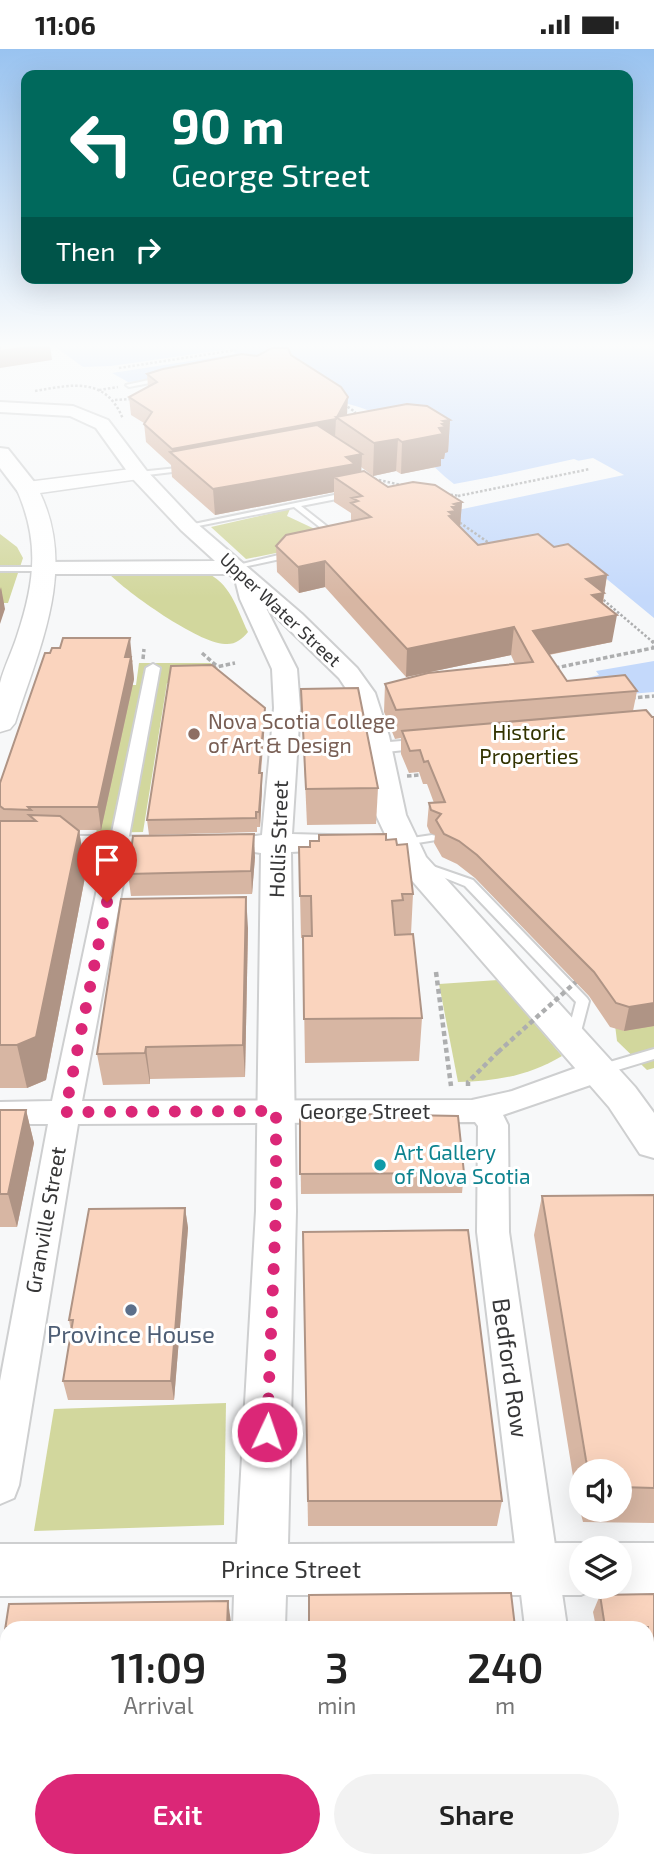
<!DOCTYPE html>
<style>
:root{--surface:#fff;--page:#f2f2f2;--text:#222;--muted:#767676;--accent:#db2777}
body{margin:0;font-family:"Exo 2",sans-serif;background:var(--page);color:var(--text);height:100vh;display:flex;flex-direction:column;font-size:26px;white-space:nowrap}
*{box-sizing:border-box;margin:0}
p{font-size:23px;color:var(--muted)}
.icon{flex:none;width:38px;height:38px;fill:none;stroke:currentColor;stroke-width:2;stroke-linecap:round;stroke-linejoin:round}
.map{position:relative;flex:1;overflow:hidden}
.drawer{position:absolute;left:0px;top:1572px;width:654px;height:247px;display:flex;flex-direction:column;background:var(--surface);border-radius:21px 21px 0 0;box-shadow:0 7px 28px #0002}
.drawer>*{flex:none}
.hud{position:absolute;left:21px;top:21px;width:612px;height:214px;border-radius:14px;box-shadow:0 7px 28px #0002;background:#00695c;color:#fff;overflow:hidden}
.controls{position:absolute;left:569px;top:1410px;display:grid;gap:14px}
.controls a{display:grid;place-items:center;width:63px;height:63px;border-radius:50%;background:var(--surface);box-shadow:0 7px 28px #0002;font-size:35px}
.pin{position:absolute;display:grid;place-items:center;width:60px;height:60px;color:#fff;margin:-72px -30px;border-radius:50% 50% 50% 0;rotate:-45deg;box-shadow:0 0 7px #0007}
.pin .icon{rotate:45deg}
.me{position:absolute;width:77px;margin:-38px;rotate:3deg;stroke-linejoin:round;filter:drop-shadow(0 0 5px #0008)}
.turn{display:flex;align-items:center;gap:24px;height:147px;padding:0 35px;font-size:32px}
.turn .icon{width:91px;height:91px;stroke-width:2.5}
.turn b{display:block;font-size:49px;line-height:60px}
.then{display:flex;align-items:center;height:66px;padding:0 35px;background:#0003;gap:14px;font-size:26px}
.eta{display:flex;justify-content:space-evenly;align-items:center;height:119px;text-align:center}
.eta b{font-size:42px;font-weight:600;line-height:49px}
.primary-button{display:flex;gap:14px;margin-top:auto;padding:14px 35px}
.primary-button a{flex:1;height:80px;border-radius:42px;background:var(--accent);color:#fff;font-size:28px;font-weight:600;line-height:80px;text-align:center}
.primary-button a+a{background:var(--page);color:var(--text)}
.status{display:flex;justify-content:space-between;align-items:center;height:49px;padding:0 35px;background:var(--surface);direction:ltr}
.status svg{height:19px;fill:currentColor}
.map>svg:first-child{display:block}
.green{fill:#d2d79d}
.water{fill:#c4d9fb}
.pier{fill:#f7f8f9}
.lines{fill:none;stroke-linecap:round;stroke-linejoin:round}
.service-casing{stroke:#cecfd0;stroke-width:4}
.pedestrian-casing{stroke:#cecfd0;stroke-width:4}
.minor-casing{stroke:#cecfd0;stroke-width:4}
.tertiary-casing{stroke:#cecfd0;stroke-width:4}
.secondary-casing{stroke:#cecfd0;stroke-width:3}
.primary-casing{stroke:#cecfd0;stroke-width:4}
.path-far2{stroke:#adaeaf;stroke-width:2.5;stroke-dasharray:2.5 2;stroke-linecap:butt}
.path-far1{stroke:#adaeaf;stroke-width:3.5;stroke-dasharray:4.5 2.5;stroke-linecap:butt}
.path{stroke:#adaeaf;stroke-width:4.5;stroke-dasharray:5 3.5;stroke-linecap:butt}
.service{fill:#fff;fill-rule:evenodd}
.pedestrian{fill:#fff;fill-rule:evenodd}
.minor{fill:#fff;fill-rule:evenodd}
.tertiary{fill:#fff;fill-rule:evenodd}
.secondary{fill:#fff;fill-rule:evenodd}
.primary{fill:#fff;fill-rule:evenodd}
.path-bridge{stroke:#adaeaf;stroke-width:4.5;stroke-dasharray:5 3.5;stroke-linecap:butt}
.wall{fill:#d7b6a3;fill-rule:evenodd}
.shaded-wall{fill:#af9485}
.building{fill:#fad4be;stroke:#af9485;stroke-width:2}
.route{stroke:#db2777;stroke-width:12;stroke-dasharray:0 21.6}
.education-dot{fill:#8d6e63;stroke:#fff;stroke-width:2.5}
.culture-dot{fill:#0f9aa8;stroke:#fff;stroke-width:2.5}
.service-dot{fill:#5c6f8a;stroke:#fff;stroke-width:2.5}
.labels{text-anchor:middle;stroke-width:6;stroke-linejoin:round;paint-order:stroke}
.far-street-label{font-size:18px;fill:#373738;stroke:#fff}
.education-label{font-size:21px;fill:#785e54;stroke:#fff;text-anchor:start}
.park-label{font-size:21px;fill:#323300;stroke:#fff}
.street-label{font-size:21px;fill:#373738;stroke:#fff}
.culture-label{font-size:21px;fill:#0d838f;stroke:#fff;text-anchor:start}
.near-service-label{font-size:24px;fill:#4e5e75;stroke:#fff}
.near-street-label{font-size:24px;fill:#373738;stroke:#fff}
</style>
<div class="status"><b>11:06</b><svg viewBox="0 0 49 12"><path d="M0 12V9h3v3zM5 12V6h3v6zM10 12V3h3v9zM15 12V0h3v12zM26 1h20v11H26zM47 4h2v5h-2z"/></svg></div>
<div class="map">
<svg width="654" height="1817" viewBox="0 0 654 1817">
<rect width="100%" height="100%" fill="#f7f8f9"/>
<g class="green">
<polygon points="290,460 287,467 319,482 310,497 246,510 211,478"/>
<polygon points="0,485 17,498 23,509 8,554 0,554"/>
<path d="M204 523C230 532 237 560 248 583 242 590 235 596 225 595 198 594 128 544 108 524Z"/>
<polygon points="139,614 211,614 207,633 167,634 143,783 96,784 127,636 136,636"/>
<path d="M498 931 562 1007C529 1027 496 1032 458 1033L439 935Z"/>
<polygon points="654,973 654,1019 647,1021 617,992 615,976"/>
<polygon points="226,1354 224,1476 34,1482 54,1360"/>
</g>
<g class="water">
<path d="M50 294H654V569L568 498 459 518 434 466 624 426 593 409 454 435C429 417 413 390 388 372 350 342 209 337 155 331L128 333 112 324 236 305 230 300 111 317 83 318Z"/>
<polygon points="654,612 654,643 592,648 572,633 599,626 596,622"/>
</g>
<polygon class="pier" points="574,410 584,414 451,437"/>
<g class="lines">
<g class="service-casing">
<g id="service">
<polygon points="163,328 165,331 129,338 126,336"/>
<polygon points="187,418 189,419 189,421 139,427 136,425 139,423"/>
<polygon points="349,443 353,445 352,447 301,457 338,486 339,488 335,490 294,458 188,479 184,477"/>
<polygon points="291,503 295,505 294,507 234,520 230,518"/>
<polygon points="0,518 44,518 48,520 44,522 0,522"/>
<polygon points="432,786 436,787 437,789 436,791 405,796 400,793 405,790"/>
<polygon points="424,814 473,831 587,949 589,952 578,994 568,994 566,991 576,953 465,837 420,819 418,817"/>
<polygon points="654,1000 654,1010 601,1026 596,1025 594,1021 596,1017"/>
</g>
</g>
<g class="pedestrian-casing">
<g id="pedestrian">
<polygon points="153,615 160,619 127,798 118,803 109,798 146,619"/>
<polygon points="426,690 432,692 432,698 377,704 369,699 377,694"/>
</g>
</g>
<g class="minor-casing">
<g id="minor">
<polygon points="118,791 126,793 130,798 82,1052 472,1051 512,1042 598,1011 608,1014 612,1022 608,1030 503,1066 508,1076 509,1183 567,1578 525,1578 477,1183 478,1077 475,1073 78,1075 19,1436 14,1449 0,1455 0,1332 48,1075 0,1075 0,1053 52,1052 106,798 110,793"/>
<polygon points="547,1811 595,1811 596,1817 548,1817"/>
</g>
</g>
<g class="tertiary-casing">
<g id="tertiary">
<polygon points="0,353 73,357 108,371 146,421 195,473 302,565 357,619 375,644 389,687 406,766 426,808 635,1038 654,1064 654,1109 640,1105 609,1058 401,819 376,766 363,687 349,644 339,629 265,557 297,620 300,659 292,785 364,787 368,793 364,799 291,803 296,1162 288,1495 581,1494 594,1500 581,1500 581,1538 599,1538 581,1546 286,1546 285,1578 233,1578 234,1546 0,1547 0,1495 237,1495 256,1162 261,804 242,801 238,795 242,789 262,786 274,659 272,620 240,550 235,530 229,525 36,525 33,520 44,513 215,512 181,481 132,429 96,379 70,367 0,363"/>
<polygon points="0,786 175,788 186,791 190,797 186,803 175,806 0,804"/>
<polygon points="620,1494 654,1494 654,1546 620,1546 602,1538 620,1538 620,1500 607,1500"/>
<rect x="222" y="1811" width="60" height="6"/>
</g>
</g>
<g class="secondary-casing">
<path id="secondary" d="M139 419 149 425 146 429 40 444C77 521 39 599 15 674L10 680 0 683C0 667 0 648 0 634 4 618 12 603 17 587 35 533 40 492 16 439L27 433Z"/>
</g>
<g class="primary-casing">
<polygon id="primary" points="0,399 8,400 35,434 38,439 35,444 19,444 0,419"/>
</g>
<g class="path-far2">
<polyline points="119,319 236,301"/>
<polyline points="99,341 118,338"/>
<path d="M35 342C74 335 106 328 123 370"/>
<polyline points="115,351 131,350"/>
<polyline points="344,355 355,363 354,368"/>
<polyline points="370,429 406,437"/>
<polyline points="446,445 460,447"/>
<polyline points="458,447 590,420"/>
<polyline points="456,471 492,496"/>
<polyline points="600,548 654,594"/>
</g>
<g class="path-far1">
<polyline points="652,592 654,594"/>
<polyline points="202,604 218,618"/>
<polyline points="143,610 144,600"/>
<polyline points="212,619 235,614"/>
<polyline points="555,619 653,599 654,595"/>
<polyline points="631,649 654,647"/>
<polyline points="407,727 420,726"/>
</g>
<g class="path">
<polyline points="436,923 451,1037"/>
<polyline points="468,1037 468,1033 498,1003"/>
</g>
<use href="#service" class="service"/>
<use href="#pedestrian" class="pedestrian"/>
<use href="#minor" class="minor"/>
<use href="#tertiary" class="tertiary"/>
<use href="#secondary" class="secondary"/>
<use href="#primary" class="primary"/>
<polyline class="path-bridge" points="498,1003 578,931"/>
</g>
<g class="wall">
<polygon points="291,306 347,366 450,371 448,403 445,404 444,410 441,410 441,417 401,425 396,422 373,427 361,418 361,423 388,438 462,453 460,478 478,496 554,498 607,526 603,555 612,593 549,606 567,632 637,642 633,662 652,668 654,668 654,977 624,982 610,978 589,947 475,829 457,815 442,808 434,794 435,786 430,784 427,777 429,754 434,754 427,735 423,735 419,723 409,724 401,705 401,689 395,690 384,663 385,635 515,615 511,606 406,628 325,538 299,544 277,523 276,497 351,473 351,464 334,453 334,443 215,466 172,428 171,416 146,393 144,374 131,366 129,348 148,338 147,325 257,307"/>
<polygon points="133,611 132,614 134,630 101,781 79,781 86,823 46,1031 27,1039 0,1039 0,734"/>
<polygon points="301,640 378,739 376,775 307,776"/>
<polygon points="265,673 261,724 262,738 260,778 257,778 257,783 149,786 147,771"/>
<polygon points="386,791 397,796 413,845 411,885 422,969 419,1012 305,1014 303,889 301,889 299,798"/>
<polygon points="255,808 252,845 131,847 128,825"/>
<polygon points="248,879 245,1028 150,1030 150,1035 103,1036 97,1005"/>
<polygon points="0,1061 26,1061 34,1094 17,1178 0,1178"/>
<polygon points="300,1068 464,1124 462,1144 301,1145"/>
<path d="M654 1146V1474L583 1473 576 1446 534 1186 542 1147ZM581 1423H620V1461H581Z"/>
<polygon points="185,1159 188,1179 174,1351 68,1351 63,1332 71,1282 69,1271"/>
<polygon points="303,1183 502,1452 497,1477 308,1477"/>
<polygon points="654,1545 654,1817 635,1817 634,1811 648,1811 648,1578 596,1578 593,1563 600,1546"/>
</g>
<g class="shaded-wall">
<polygon points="50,295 52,311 0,319 0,302"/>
<polygon points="348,348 347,366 336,369"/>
<polygon points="336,370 335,388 173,406 172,400"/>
<polygon points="450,371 448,403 445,404 444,410 441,410 441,417 401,425 402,393 439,379 443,372"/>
<polygon points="398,390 396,422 373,427 374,394"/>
<polygon points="362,405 361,430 334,428 334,443 215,466 213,440"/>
<polygon points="462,453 460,478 451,488 449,463 454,455"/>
<polygon points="325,512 325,538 299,544 298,518"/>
<polygon points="607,526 600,569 617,566 612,593 531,609 533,582 586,530"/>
<polygon points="1,538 5,560 0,575 0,541"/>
<polygon points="514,578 511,606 406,628 407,600"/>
<polygon points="130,589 134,630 101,781 98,758 125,608"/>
<polygon points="265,659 265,673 259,738 259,724"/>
<polygon points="262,724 262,738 260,778 259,763"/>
<polygon points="79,782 86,823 46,1031 27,1039 17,996"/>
<polygon points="254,785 255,808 252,845 251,822"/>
<polygon points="246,848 248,879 245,1028 243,996"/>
<polygon points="654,954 654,977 624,982 629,958"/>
<polygon points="146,998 150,1030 150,1035 145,1004"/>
<polygon points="26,1061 34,1094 17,1178 8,1145"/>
<polygon points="185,1159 188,1179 174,1351 171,1332"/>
<polygon points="228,1552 231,1573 230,1578 227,1578"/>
</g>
<g class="building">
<polygon points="0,294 50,294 50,295 0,302"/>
<polygon points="272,299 288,299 291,306 341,338 348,348 336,370 172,400 144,375 152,363 129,348 157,333 147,325 163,320 242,305 257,307"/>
<polygon points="407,355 427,357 450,371 443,372 447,374 442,375 446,378 439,379 443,385 402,393 398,390 374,394 336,368"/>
<polygon points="317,376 362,405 346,408 355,415 213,440 170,403"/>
<polygon points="364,422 388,438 413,433 435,436 462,453 454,455 458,457 452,458 456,462 449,463 453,466 449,467 478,496 538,485 554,498 568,495 607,526 586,530 604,544 592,546 617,566 533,582 567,632 625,626 637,642 396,661 385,635 428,624 533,613 514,578 407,600 325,512 298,518 276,497 286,486 371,468 351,454 358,452 352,449 362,447 334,428"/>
<polygon points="63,589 130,589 125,608 131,608 98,758 28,758 31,761 4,760 0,757 0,734 45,604 50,604 52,599 60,599"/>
<polygon points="212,616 265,659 259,724 262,724 259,763 256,763 256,769 147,771 171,617"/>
<polygon points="358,639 378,739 306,740 301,640"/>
<polygon points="646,661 652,668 654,668 654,954 629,958 616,954 594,923 477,806 459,792 444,785 436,771 441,765 431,761 429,754 445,753 428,712 424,713 420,701 410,702 402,682"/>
<polygon points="29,766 60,767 79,782 36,988 17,996 0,996 0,772 36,772"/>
<polygon points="254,785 251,822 128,825 133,787"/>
<polygon points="386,785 386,791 396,790 397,796 407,795 413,845 402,845 403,851 392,852 395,886 413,885 422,969 304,970 303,887 312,887 311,847 300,847 299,798 310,798 310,792 319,792 319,786"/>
<polygon points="246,848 243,996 146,998 145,1004 97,1005 121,850"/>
<polygon points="0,1061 26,1061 8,1145 0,1145"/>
<polygon points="356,1065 458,1067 464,1124 300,1125 300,1068 356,1068"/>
<polygon points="654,1146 654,1439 620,1438 620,1423 589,1423 586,1411 542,1147"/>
<polygon points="185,1159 171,1332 63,1332 73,1271 69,1271 89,1160"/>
<polygon points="468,1181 502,1452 308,1452 303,1183"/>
<polygon points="511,1544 515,1578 309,1578 309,1546"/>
<polygon points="654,1545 654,1817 645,1817 644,1811 648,1811 648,1578 605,1578 600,1546"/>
<polygon points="228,1552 227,1578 7,1578 7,1811 218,1811 218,1817 0,1817 0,1613 9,1555"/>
<polygon points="313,1811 545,1811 546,1817 313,1817"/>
</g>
<linearGradient id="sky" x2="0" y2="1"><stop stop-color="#99c3f0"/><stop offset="0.54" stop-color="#fbfcfc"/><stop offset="1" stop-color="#fbfcfc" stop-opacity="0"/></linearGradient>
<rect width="654" height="549" fill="url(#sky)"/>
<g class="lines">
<polyline class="route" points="107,853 65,1063 276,1062 276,1162 267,1383"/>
</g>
<circle class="education-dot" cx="194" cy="685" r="7"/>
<circle class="culture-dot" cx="380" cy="1116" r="7"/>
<circle class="service-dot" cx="131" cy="1261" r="7"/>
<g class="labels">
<g class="far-street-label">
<text transform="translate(280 561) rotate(43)" y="6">Upper Water Street</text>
</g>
<g class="education-label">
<text x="208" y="680">Nova Scotia College<tspan x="208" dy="24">of Art &amp; Design</tspan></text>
</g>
<g class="park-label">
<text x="529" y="691">Historic<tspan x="529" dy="24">Properties</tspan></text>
</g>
<g class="street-label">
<text transform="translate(279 790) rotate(-88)" y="7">Hollis Street</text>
<text x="365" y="1070">George Street</text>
<text transform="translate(46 1171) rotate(-80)" y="7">Granville Street</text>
</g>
<g class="culture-label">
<text x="394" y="1111">Art Gallery<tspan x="394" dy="24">of Nova Scotia</tspan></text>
</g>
<g class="near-service-label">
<text x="131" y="1294">Province House</text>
</g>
<g class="near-street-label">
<text transform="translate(510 1319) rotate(82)" y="8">Bedford Row</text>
<text x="291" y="1529">Prince Street</text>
</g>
</g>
</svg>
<div class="controls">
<a><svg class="icon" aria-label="sound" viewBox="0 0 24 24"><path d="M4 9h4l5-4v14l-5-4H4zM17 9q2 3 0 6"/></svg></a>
<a><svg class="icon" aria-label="layers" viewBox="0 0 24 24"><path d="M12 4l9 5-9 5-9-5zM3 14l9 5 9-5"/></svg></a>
</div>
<div class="pin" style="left:107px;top:853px;background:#d93025"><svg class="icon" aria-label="arrive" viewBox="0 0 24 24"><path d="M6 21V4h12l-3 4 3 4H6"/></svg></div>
<svg class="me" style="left:267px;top:1383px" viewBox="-20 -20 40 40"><circle r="17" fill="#db2777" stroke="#fff" stroke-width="3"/><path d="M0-11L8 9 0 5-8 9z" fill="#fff"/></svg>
<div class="hud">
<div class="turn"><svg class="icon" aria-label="left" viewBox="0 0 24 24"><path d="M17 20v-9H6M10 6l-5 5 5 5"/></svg><div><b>90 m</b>George Street</div></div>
<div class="then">Then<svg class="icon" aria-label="right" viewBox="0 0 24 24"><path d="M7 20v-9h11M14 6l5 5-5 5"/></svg></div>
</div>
<section class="drawer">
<div class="eta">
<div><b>11:09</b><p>Arrival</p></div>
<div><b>3</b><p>min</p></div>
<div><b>240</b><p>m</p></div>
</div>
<div class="primary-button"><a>Exit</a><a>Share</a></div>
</section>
</div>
